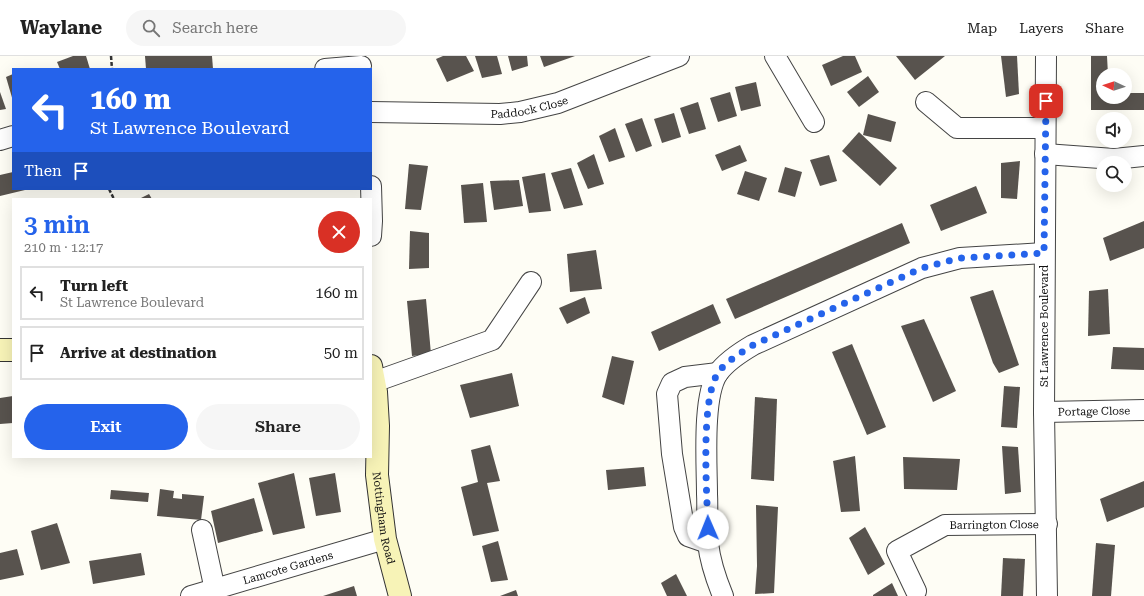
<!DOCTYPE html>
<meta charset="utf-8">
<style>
:root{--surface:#fff;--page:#f6f6f6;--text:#222;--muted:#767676;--line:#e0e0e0;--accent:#2563eb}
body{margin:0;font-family:"Roboto Serif",serif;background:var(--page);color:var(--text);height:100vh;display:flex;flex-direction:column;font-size:15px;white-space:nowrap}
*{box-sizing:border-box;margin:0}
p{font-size:13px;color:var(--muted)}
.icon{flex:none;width:22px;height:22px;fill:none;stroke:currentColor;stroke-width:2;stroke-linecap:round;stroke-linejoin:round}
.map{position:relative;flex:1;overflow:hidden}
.details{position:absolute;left:12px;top:142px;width:360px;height:260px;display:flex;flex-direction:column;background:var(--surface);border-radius:0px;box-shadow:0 4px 16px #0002}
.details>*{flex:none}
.hud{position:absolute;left:12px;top:12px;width:360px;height:122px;border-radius:0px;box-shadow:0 4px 16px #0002;background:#2563eb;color:#fff;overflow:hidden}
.needle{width:26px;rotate:274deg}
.controls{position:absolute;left:1096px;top:12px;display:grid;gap:8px}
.controls a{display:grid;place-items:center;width:36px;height:36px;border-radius:50%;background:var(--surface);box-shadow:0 4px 16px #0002;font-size:20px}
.pin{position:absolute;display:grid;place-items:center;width:34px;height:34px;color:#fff;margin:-17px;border-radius:8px;box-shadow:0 2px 6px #0006}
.me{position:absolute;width:44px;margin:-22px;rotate:359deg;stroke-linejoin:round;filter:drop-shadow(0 0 3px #0008)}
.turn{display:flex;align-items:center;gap:14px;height:84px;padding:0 12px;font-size:18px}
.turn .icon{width:52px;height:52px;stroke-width:2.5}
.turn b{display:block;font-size:28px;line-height:34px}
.then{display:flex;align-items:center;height:38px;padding:0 12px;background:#0003;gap:8px;font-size:15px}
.round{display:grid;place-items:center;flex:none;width:42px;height:42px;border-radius:21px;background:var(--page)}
.overview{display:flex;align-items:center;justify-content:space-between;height:68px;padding:0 12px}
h1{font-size:24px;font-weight:600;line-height:30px;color:var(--accent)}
.action{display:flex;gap:8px;margin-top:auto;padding:8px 12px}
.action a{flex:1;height:46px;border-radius:24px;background:var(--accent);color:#fff;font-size:16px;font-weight:600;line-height:46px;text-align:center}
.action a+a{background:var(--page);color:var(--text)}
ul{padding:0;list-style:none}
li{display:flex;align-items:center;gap:12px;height:54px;margin:0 8px 6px;padding:0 4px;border:2px solid var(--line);border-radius:0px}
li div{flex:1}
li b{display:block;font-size:15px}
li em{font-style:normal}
header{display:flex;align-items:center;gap:24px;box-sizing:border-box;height:56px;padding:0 20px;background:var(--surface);border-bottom:1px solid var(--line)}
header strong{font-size:19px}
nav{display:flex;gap:22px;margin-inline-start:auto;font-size:14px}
.search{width:280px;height:36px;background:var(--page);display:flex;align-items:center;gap:10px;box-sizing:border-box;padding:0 14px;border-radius:22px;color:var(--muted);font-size:15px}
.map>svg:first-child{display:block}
.building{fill:#58534e}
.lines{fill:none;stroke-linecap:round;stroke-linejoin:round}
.street-casing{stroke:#444;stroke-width:22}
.secondary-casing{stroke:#333;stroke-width:24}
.path{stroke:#333;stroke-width:2.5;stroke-dasharray:4 2;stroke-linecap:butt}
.street{stroke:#fff;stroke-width:20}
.secondary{stroke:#f7f3b7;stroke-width:22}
.route{stroke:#2563eb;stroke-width:7;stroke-dasharray:0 12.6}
.labels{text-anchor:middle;stroke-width:4;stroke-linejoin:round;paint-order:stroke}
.street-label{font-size:11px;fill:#111;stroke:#fff}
</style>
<header>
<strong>Waylane</strong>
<div class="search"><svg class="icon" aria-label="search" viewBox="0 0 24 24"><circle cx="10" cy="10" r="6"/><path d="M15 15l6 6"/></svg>Search here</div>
<nav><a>Map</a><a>Layers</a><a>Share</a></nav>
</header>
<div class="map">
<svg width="1144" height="540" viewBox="0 0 1144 540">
<rect width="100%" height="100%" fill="#fefdf5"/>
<g class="building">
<polygon points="73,0 86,0 90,13 60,13 57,6"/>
<polygon points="145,0 212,0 213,13 146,13"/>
<polygon points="443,0 466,0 474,15 447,26 436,3"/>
<polygon points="475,0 497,0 502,18 482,22"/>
<polygon points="508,0 527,0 528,10 512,15"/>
<polygon points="540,0 575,0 544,11"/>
<polygon points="843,0 855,0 862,16 831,30 822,9"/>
<polygon points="896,0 945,0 915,24"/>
<polygon points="1001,0 1017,0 1019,38 1006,41"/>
<polygon points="1091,0 1107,0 1108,19 1103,19 1103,41 1125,41 1125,37 1144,37 1144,54 1091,54"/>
<polygon points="13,18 13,45 6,21"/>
<polygon points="868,20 879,36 859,51 847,36"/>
<polygon points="756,26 761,50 741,55 735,31"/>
<polygon points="0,36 6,53 0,54"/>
<polygon points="730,36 737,60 718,66 710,42"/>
<polygon points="698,46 706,73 689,78 680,52"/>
<polygon points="674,57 681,81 662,87 654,63"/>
<polygon points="868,58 896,66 891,86 863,79"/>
<polygon points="642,62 652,90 636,96 625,68"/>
<polygon points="615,72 625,101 609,106 599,80"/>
<polygon points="859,76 897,112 880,130 842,95"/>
<polygon points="740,89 747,105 722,115 715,99"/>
<polygon points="594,98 604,128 588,133 577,107"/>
<polygon points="829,99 837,125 820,130 810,104"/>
<polygon points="1020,105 1017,143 1001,142 1001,107"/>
<polygon points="409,108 428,110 421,154 405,153"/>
<polygon points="785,111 802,116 795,141 778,136"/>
<polygon points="571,112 583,149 564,153 551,117"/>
<polygon points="745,115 767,122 759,145 737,138"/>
<polygon points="13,116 13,133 25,134 0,140 0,119"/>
<polygon points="545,117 551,155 529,157 522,121"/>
<polygon points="519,124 523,150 494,154 490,125"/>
<polygon points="483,127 487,166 464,167 461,129"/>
<polygon points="976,130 987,157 941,175 930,149"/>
<polygon points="149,138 152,143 139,143"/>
<polygon points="1144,165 1144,192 1110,205 1103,182"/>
<polygon points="902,167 910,187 735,263 726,243"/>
<polygon points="410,175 429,177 429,212 409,213"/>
<polygon points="596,194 602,233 570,236 567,198"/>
<polygon points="1108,233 1110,278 1088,280 1089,235"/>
<polygon points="993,234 1019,309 999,317 993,307 970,241"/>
<polygon points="585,241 590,257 567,268 559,252"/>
<polygon points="426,243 431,298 412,300 407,245"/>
<polygon points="713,248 721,267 659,295 651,276"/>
<polygon points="924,263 956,335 933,346 901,270"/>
<polygon points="852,288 886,371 867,379 832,296"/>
<polygon points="1113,291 1144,292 1144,314 1111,313"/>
<polygon points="612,300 634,305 624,349 602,341"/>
<polygon points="512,317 519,350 470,362 460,329"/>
<polygon points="1004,330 1020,331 1017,372 1001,371"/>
<polygon points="13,340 13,367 0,368 0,342"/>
<polygon points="755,341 777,343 774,425 751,423"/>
<polygon points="490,389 500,425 487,427 499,475 473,480 461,431 478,426 471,394"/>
<polygon points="1002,390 1018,391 1021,436 1005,438"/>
<polygon points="855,400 860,455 841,456 833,405"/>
<polygon points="903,401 960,403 957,434 904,433"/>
<polygon points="644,411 646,430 608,434 606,414"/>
<polygon points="294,417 305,472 273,479 258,427"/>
<polygon points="335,417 341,456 316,460 309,422"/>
<polygon points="1144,425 1144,451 1107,466 1100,443"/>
<polygon points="160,433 174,435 173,442 182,443 182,438 204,440 201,464 157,460"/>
<polygon points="111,434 149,437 148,446 110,443"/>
<polygon points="254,442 263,475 218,487 211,455"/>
<polygon points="756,449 778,451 774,537 755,538 757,510"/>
<polygon points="57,467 70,507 41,514 31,475"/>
<polygon points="865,471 885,508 868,519 849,482"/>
<polygon points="498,485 508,524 491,526 482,490"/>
<polygon points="1096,487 1115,489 1111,540 1092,540"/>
<polygon points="17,493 24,519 0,524 0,497"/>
<polygon points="141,497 145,519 93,528 89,505"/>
<polygon points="1003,502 1025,503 1023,540 1001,540"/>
<polygon points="676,518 687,540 667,540 661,527"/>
<polygon points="892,527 898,540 873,540 873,539"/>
<polygon points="354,530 357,540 323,540"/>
<polygon points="516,534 518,540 500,540"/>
</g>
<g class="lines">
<g class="street-casing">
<g id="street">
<polyline points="775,0 814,66"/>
<polyline points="1046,0 1044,356 1047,540"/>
<polyline points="325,13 361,10"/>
<polyline points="926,46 957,72 1045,72"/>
<path id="s1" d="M371 56 500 58 520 56 558 47 679 0"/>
<polyline points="0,84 13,80"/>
<polyline points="1045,98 1114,103 1144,100"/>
<polyline points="371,130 372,165 371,180"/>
<polyline points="374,326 492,284 531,226"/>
<path id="s2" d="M1044 356 1144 354"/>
<polyline points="202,474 215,534"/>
<polyline points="708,487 688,480 684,471 672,398 667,338 672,327 685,321 718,317"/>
<path id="s3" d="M916 535 897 495 945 469 1047 468"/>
<path id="s4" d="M191 540 385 483"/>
<path d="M723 540C716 523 710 505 708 487 706 471 708 454 707 438 707 410 702 340 718 317 726 306 741 296 753 289L922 212 960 202 1044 197"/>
</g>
</g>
<g class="secondary-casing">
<g id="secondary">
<polyline points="0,294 13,294"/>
<path id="s5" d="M371 310 376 336 378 370 377 419 385 483 400 540"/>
</g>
</g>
<g class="path">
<polyline points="111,0 112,13"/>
<polyline points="109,133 114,143"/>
</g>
<use href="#street" class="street"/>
<use href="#secondary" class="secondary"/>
</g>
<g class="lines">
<path class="route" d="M708 472C707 439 700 343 718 317 725 306 742 296 753 289L922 212 960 202 1044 197 1046 45"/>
</g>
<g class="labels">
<g class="street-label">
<text dy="4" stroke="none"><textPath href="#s1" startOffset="159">Paddock Close</textPath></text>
<text transform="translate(1044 270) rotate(-90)" y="4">St Lawrence Boulevard</text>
<text dy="4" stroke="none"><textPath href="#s2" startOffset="50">Portage Close</textPath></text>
<text dy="4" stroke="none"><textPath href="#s5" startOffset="153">Nottingham Road</textPath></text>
<text dy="4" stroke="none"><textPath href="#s3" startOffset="148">Barrington Close</textPath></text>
<text dy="4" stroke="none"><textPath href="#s4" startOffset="101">Lamcote Gardens</textPath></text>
</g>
</g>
</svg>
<div class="controls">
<a><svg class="needle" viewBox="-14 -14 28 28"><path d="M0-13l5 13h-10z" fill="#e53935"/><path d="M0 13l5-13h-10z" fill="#767676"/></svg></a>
<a><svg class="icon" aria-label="sound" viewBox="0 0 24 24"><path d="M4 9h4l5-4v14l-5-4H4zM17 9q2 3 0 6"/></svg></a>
<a><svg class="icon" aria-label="search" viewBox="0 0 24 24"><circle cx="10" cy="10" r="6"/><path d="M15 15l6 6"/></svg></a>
</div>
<div class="pin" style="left:1046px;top:45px;background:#d93025"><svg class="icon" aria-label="arrive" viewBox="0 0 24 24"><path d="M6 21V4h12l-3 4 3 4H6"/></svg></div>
<svg class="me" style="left:708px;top:472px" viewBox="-20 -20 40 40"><circle r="19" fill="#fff"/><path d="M0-13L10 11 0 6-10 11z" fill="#2563eb"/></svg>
<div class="hud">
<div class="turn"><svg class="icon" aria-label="left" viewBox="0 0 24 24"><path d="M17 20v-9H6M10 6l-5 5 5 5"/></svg><div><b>160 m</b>St Lawrence Boulevard</div></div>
<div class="then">Then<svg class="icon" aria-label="arrive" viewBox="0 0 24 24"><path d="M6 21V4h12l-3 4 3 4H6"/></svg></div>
</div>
<section class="details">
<div class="overview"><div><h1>3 min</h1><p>210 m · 12:17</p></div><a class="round" style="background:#d93025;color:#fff"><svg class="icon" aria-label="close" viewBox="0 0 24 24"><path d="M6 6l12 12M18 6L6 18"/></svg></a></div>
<ul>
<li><svg class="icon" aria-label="left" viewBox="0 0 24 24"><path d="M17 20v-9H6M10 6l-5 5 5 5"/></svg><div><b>Turn left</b><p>St Lawrence Boulevard</p></div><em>160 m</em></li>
<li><svg class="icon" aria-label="arrive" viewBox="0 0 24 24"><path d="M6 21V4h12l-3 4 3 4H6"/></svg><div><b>Arrive at destination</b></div><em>50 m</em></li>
</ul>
<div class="action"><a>Exit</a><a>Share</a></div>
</section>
</div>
